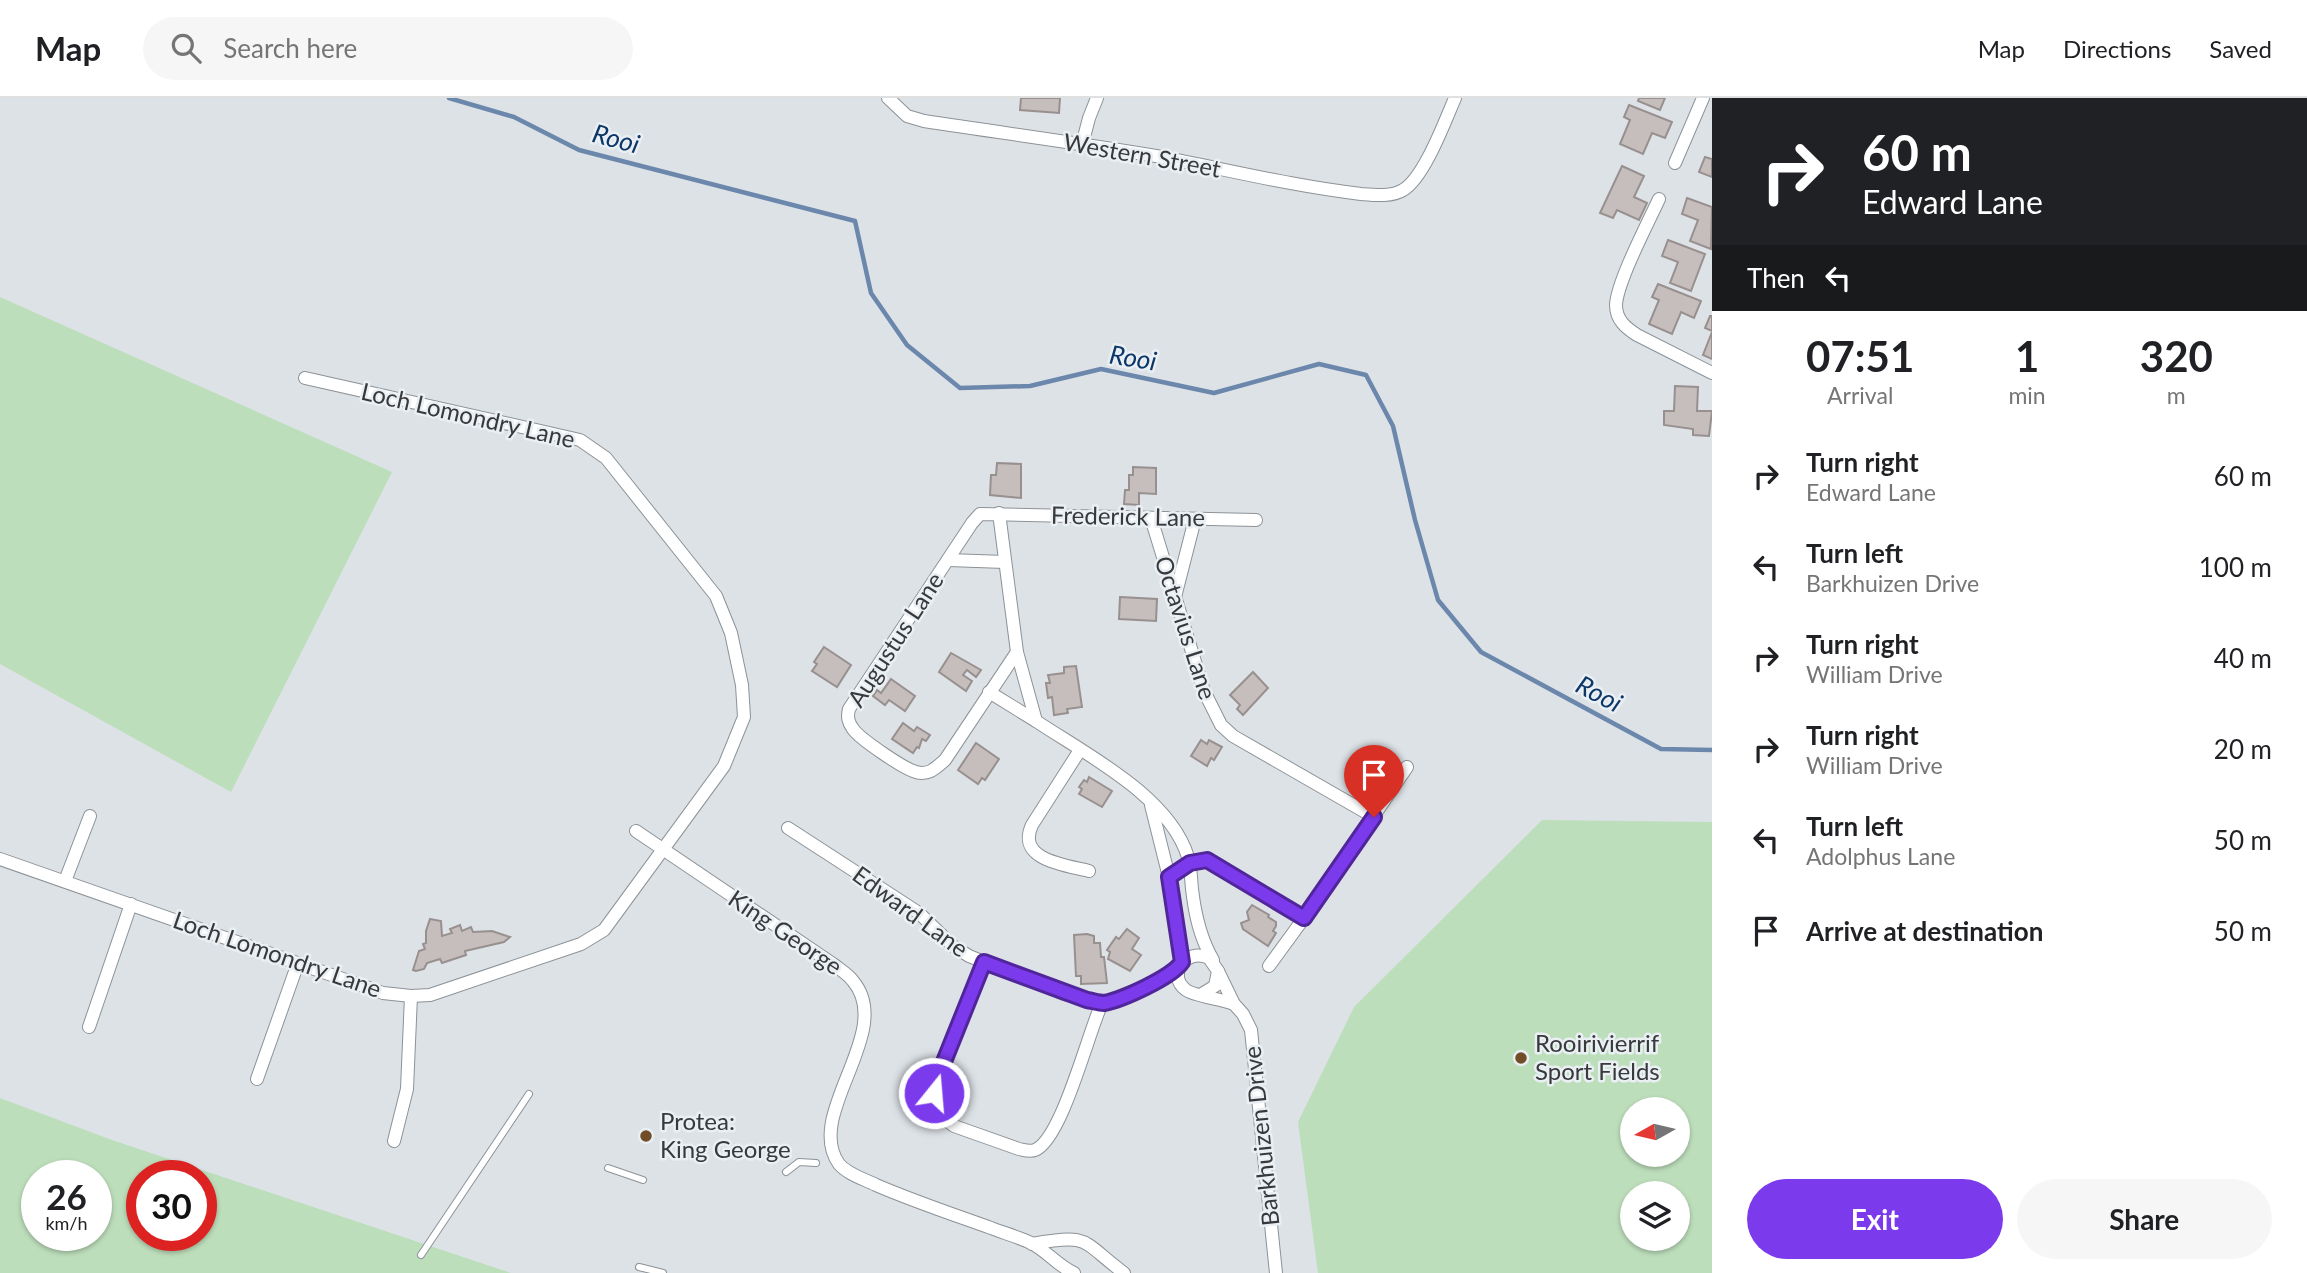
<!DOCTYPE html>
<style>
:root{--surface:#fff;--page:#f6f6f6;--text:#202124;--muted:#757577;--line:#e0e0e0;--accent:#7c3aed}
body{margin:0;font-family:Lato,sans-serif;background:var(--page);color:var(--text);height:100vh;display:flex;flex-direction:column;font-size:26px;white-space:nowrap}
*{box-sizing:border-box;margin:0}
p{font-size:23px;color:var(--muted)}
.icon{flex:none;width:38px;height:38px;fill:none;stroke:currentColor;stroke-width:2;stroke-linecap:round;stroke-linejoin:round}
.map{position:relative;flex:1;overflow:hidden}
.sheet{display:flex;flex-direction:column;background:var(--surface);width:595px}
.sheet>*{flex:none}
.hud{background:#202124;color:#fff;overflow:hidden}
.needle{width:46px;rotate:262deg}
.controls{position:absolute;left:1620px;top:999px;display:grid;gap:14px}
.controls a{display:grid;place-items:center;width:70px;height:70px;border-radius:50%;background:var(--surface);box-shadow:0 2px 5px #0004;font-size:35px}
.speed{position:absolute;left:21px;top:1062px;display:flex;gap:14px;font-size:35px;font-weight:700;text-align:center}
.speed>*{display:grid;place-content:center;width:91px;height:91px;border-radius:50%;background:var(--surface);box-shadow:0 2px 5px #0004;line-height:1}
.speed small{font-size:18px;font-weight:400}
.speed .limit{border:10px solid #d22;background:#fff;color:#111}
.pin{position:absolute;display:grid;place-items:center;width:60px;height:60px;color:#fff;margin:-72px -30px;border-radius:50% 50% 50% 0;rotate:-45deg;box-shadow:0 0 7px #0007}
.pin .icon{rotate:45deg}
.me{position:absolute;width:77px;margin:-38px;rotate:17deg;stroke-linejoin:round;filter:drop-shadow(0 0 5px #0008)}
.turn{display:flex;align-items:center;gap:24px;height:147px;padding:0 35px;font-size:32px}
.turn .icon{width:91px;height:91px;stroke-width:2.5}
.turn b{display:block;font-size:49px;line-height:60px}
.then{display:flex;align-items:center;height:66px;padding:0 35px;background:#0003;gap:14px;font-size:26px}
.eta{display:flex;justify-content:space-evenly;align-items:center;height:119px;text-align:center}
.eta b{font-size:42px;font-weight:700;line-height:49px}
.button{display:flex;gap:14px;margin-top:auto;padding:14px 35px}
.button a{flex:1;height:80px;border-radius:42px;background:var(--accent);color:#fff;font-size:28px;font-weight:700;line-height:80px;text-align:center}
.button a+a{background:var(--page);color:var(--text)}
ul{padding:0;list-style:none}
li{display:flex;align-items:center;gap:21px;height:91px;padding:0 35px}
li div{flex:1}
li b{display:block;font-size:26px}
li em{font-style:normal}
header{display:flex;align-items:center;gap:42px;box-sizing:border-box;height:98px;padding:0 35px;background:var(--surface);border-bottom:2px solid var(--line)}
header strong{font-size:33px}
nav{display:flex;gap:38px;margin-inline-start:auto;font-size:24px}
.search{width:490px;height:63px;background:var(--page);display:flex;align-items:center;gap:18px;box-sizing:border-box;padding:0 24px;border-radius:38px;color:var(--muted);font-size:26px}
main{display:flex;flex:1;min-height:0}
.map>svg:first-child{display:block}
.green{fill:#bddebb;fill-rule:evenodd}
.lines{fill:none;stroke-linecap:round;stroke-linejoin:round}
.stream{stroke:#6b87ac;stroke-width:4.5}
.building{fill:#c6bebd;stroke:#98908f;stroke-width:2}
.service-casing{stroke:#8c9296;stroke-width:8}
.minor-casing{stroke:#8c9296;stroke-width:14}
.service{stroke:#fff;stroke-width:6}
.minor{stroke:#fff;stroke-width:12}
.route-casing{stroke:#51269a;stroke-width:18}
.route{stroke:#7c3aed;stroke-width:12}
.poi-dot{fill:#714e27;stroke:#eaeff4;stroke-width:2.5}
.labels{text-anchor:middle;stroke-width:5;stroke-linejoin:round;paint-order:stroke}
.street-label{font-size:24px;fill:#37393b;stroke:#eaeff4}
.poi-label{font-size:24px;fill:#37393b;stroke:#eaeff4;text-anchor:start}
.water-label{font-size:26px;font-style:italic;fill:#0d3766;stroke:#eaeff4}
</style>
<header>
<strong>Map</strong>
<div class="search"><svg class="icon" aria-label="search" viewBox="0 0 24 24"><circle cx="10" cy="10" r="6"/><path d="M15 15l6 6"/></svg>Search here</div>
<nav><a>Map</a><a>Directions</a><a>Saved</a></nav>
</header>
<main>
<div class="map">
<svg width="1712" height="1175" viewBox="0 0 1712 1175">
<rect width="100%" height="100%" fill="#dde2e7"/>
<g class="green">
<polygon points="0,199 392,374 231,694 0,566"/>
<path d="M1542 722 1712 724V1175H1318L1298 1024 1354 909ZM1633 1012H1678V1057H1633ZM1633 1096H1678V1141H1633Z"/>
<path d="M0 1000 112 1042 511 1175H0ZM37 1078H96V1138H37ZM142 1078H201V1138H142Z"/>
</g>
<g class="lines">
<polyline class="stream" points="449,0 514,19 579,52 855,123 871,195 907,247 960,290 1030,288 1101,271 1214,295 1319,266 1366,277 1393,328 1415,422 1438,502 1481,554 1661,651 1712,652"/>
</g>
<g class="building">
<polygon points="1021,0 1060,0 1059,15 1020,12"/>
<polygon points="1639,0 1665,0 1660,12 1638,3"/>
<polygon points="1629,7 1672,24 1665,40 1652,35 1643,56 1620,46 1630,22 1624,19"/>
<polygon points="1705,59 1712,61 1712,79 1699,74"/>
<polygon points="1622,68 1644,78 1634,99 1647,105 1639,122 1617,112 1613,120 1600,115"/>
<polygon points="1687,100 1712,109 1711,151 1690,143 1698,122 1682,116"/>
<polygon points="1668,142 1705,156 1691,193 1670,185 1678,164 1662,158"/>
<polygon points="1658,186 1701,203 1694,220 1681,214 1672,236 1649,226 1659,202 1652,199"/>
<polygon points="1710,218 1712,218 1712,233 1705,230"/>
<polygon points="1712,234 1712,261 1703,257"/>
<polygon points="1675,288 1698,289 1697,313 1712,313 1709,338 1693,337 1693,331 1664,327 1664,313 1674,313"/>
<polygon points="997,365 1021,366 1021,400 990,397 991,377 996,377"/>
<polygon points="1133,369 1156,370 1156,396 1139,395 1139,407 1124,406 1125,392 1129,392 1129,377 1133,377"/>
<polygon points="1120,499 1157,501 1156,523 1119,521"/>
<polygon points="824,549 851,567 837,589 812,573 817,566 814,564"/>
<polygon points="951,555 981,572 976,579 967,572 963,577 972,583 966,593 939,574"/>
<polygon points="1076,568 1082,609 1067,611 1068,615 1054,617 1052,599 1048,600 1046,585 1050,585 1048,577 1064,575 1064,569"/>
<polygon points="1253,574 1268,590 1243,617 1237,611 1240,607 1230,597"/>
<polygon points="891,581 915,598 905,613 889,602 885,607 873,598 877,592 881,595"/>
<polygon points="903,625 914,633 917,629 930,637 926,643 922,641 919,650 917,649 913,655 892,641"/>
<polygon points="1201,642 1207,646 1209,642 1222,649 1214,662 1211,660 1207,668 1191,658"/>
<polygon points="976,645 999,661 985,682 982,680 978,686 958,672"/>
<polygon points="1089,679 1112,693 1102,709 1079,696 1082,691 1079,689 1084,682 1087,684"/>
<polygon points="1252,807 1269,817 1268,819 1276,824 1276,828 1273,833 1276,835 1268,848 1243,831 1241,825 1249,822 1247,814"/>
<polygon points="430,821 441,823 442,838 452,835 450,831 460,827 462,833 471,829 473,834 492,833 510,839 504,844 465,853 466,857 442,865 440,861 427,865 424,871 416,873 413,872 419,853 425,851 423,846 426,845 426,833"/>
<polygon points="1127,831 1139,840 1132,851 1141,857 1130,873 1108,861 1110,854 1107,852 1116,839 1119,841"/>
<polygon points="1087,836 1094,838 1094,845 1100,845 1101,859 1104,859 1107,885 1081,886 1081,878 1076,878 1074,837"/>
</g>
<g class="lines">
<g class="service-casing">
<g id="service">
<polyline points="608,1070 643,1082"/>
<polyline points="786,1074 799,1064 816,1065"/>
<polyline points="421,1157 529,996"/>
<polyline points="639,1169 663,1175"/>
</g>
</g>
<g class="minor-casing">
<g id="minor">
<path d="M888 0 907 18 924 23C1002 35 1079 45 1156 58 1225 71 1292 88 1361 96 1374 97 1392 99 1403 92 1424 80 1445 23 1455 0"/>
<polyline points="1082,47 1089,20 1097,0"/>
<polyline points="1675,65 1703,0"/>
<path d="M1659 101C1648 125 1617 184 1616 207 1616 222 1626 230 1637 237L1712 275"/>
<path d="M999 415 1017 554 1036 623C1087 657 1169 698 1188 759 1191 770 1191 781 1192 791 1195 817 1200 840 1213 862"/>
<polyline points="1151,420 1204,593 1221,627 1233,638 1374,719"/>
<polyline points="948,462 1005,464"/>
<polyline points="1175,499 1195,421"/>
<path d="M1017 554 945 662C936 670 928 678 916 674 904 671 860 641 853 631 848 624 847 619 849 611L972 425 980 416 1256 422"/>
<polyline points="989,594 1036,623"/>
<path d="M1080 652 1032 727C1016 762 1065 767 1089 773"/>
<polyline points="1151,707 1169,779 1182,864"/>
<polyline points="788,730 919,815 953,848 969,858 1064,896 1102,905 1156,884 1180,868"/>
<path d="M636 733 833 866C839 871 848 876 853 883 896 934 803 1016 839 1066 847 1076 864 1081 876 1087 913 1103 952 1116 991 1130 1004 1135 1018 1139 1031 1145 1047 1153 1058 1168 1074 1175"/>
<polyline points="0,761 383,895 411,898 430,897 581,846 604,832 724,668 744,619 742,587 731,535 716,498 606,360 580,342 305,280"/>
<polyline points="1169,779 1190,765 1207,762 1304,820"/>
<polyline points="65,783 90,718"/>
<path d="M984 865 937 980 935 1008 938 1016 954 1028 1019 1051C1024 1052 1030 1054 1035 1052 1062 1041 1088 935 1102 905"/>
<polyline points="1269,868 1304,820 1407,669"/>
<polyline points="1218,873 1234,906 1243,916 1251,932 1276,1175"/>
<path d="M1202 896 1215 888 1218 873 1209 860C1186 849 1166 877 1186 892 1194 898 1221 901 1234 906"/>
<polyline points="89,929 131,806"/>
<polyline points="257,981 298,865"/>
<polyline points="394,1043 407,991 411,898"/>
<path d="M1032 1146C1091 1135 1081 1143 1124 1175"/>
</g>
</g>
<use href="#service" class="service"/>
<use href="#minor" class="minor"/>
</g>
<g class="lines">
<g class="route-casing">
<path id="route" d="M934 995 937 981 984 864 1087 902C1093 903 1099 905 1104 905 1122 902 1172 879 1182 864L1169 779 1190 765 1207 762 1304 820 1374 719"/>
</g>
<use href="#route" class="route"/>
</g>
<g class="poi-dot">
<circle cx="1521" cy="960" r="7"/>
<circle cx="646" cy="1038" r="7"/>
</g>
<g class="labels">
<g class="street-label">
<text transform="translate(1142 58) rotate(10)" y="8">Western Street</text>
<text transform="translate(468 318) rotate(13)" y="8">Loch Lomondry Lane</text>
<text transform="translate(1128 419) rotate(1)" y="8">Frederick Lane</text>
<text transform="translate(1185 530) rotate(72)" y="8">Octavius Lane</text>
<text transform="translate(896 542) rotate(-57)" y="8">Augustus Lane</text>
<text transform="translate(910 814) rotate(36)" y="8">Edward Lane</text>
<text transform="translate(785 835) rotate(34)" y="8">King George</text>
<text transform="translate(277 857) rotate(19)" y="8">Loch Lomondry Lane</text>
<text transform="translate(1262 1038) rotate(-96)" y="8">Barkhuizen Drive</text>
</g>
<g class="poi-label">
<text x="1535" y="954">Rooirivierrif<tspan x="1535" dy="28">Sport Fields</tspan></text>
<text x="660" y="1032">Protea:<tspan x="660" dy="28">King George</tspan></text>
</g>
<g class="water-label">
<text transform="translate(616 41) rotate(15)" y="9">Rooi</text>
<text transform="translate(1133 260) rotate(9)" y="9">Rooi</text>
<text transform="translate(1599 596) rotate(28)" y="9">Rooi</text>
</g>
</g>
</svg>
<div class="controls">
<a><svg class="needle" viewBox="-14 -14 28 28"><path d="M0-13l5 13h-10z" fill="#e53935"/><path d="M0 13l5-13h-10z" fill="#757577"/></svg></a>
<a><svg class="icon" aria-label="layers" viewBox="0 0 24 24"><path d="M12 4l9 5-9 5-9-5zM3 14l9 5 9-5"/></svg></a>
</div>
<div class="speed"><div>26<small>km/h</small></div><div class="limit">30</div></div>
<div class="pin" style="left:1374px;top:719px;background:#d93025"><svg class="icon" aria-label="arrive" viewBox="0 0 24 24"><path d="M6 21V4h12l-3 4 3 4H6"/></svg></div>
<svg class="me" style="left:934px;top:995px" viewBox="-20 -20 40 40"><circle r="17" fill="#7c3aed" stroke="#fff" stroke-width="3"/><path d="M0-11L8 9 0 5-8 9z" fill="#fff"/></svg>
</div>
<section class="sheet">
<div class="hud">
<div class="turn"><svg class="icon" aria-label="right" viewBox="0 0 24 24"><path d="M7 20v-9h11M14 6l5 5-5 5"/></svg><div><b>60 m</b>Edward Lane</div></div>
<div class="then">Then<svg class="icon" aria-label="left" viewBox="0 0 24 24"><path d="M17 20v-9H6M10 6l-5 5 5 5"/></svg></div>
</div>
<div class="eta">
<div><b>07:51</b><p>Arrival</p></div>
<div><b>1</b><p>min</p></div>
<div><b>320</b><p>m</p></div>
</div>
<ul>
<li><svg class="icon" aria-label="right" viewBox="0 0 24 24"><path d="M7 20v-9h11M14 6l5 5-5 5"/></svg><div><b>Turn right</b><p>Edward Lane</p></div><em>60 m</em></li>
<li><svg class="icon" aria-label="left" viewBox="0 0 24 24"><path d="M17 20v-9H6M10 6l-5 5 5 5"/></svg><div><b>Turn left</b><p>Barkhuizen Drive</p></div><em>100 m</em></li>
<li><svg class="icon" aria-label="right" viewBox="0 0 24 24"><path d="M7 20v-9h11M14 6l5 5-5 5"/></svg><div><b>Turn right</b><p>William Drive</p></div><em>40 m</em></li>
<li><svg class="icon" aria-label="right" viewBox="0 0 24 24"><path d="M7 20v-9h11M14 6l5 5-5 5"/></svg><div><b>Turn right</b><p>William Drive</p></div><em>20 m</em></li>
<li><svg class="icon" aria-label="left" viewBox="0 0 24 24"><path d="M17 20v-9H6M10 6l-5 5 5 5"/></svg><div><b>Turn left</b><p>Adolphus Lane</p></div><em>50 m</em></li>
<li><svg class="icon" aria-label="arrive" viewBox="0 0 24 24"><path d="M6 21V4h12l-3 4 3 4H6"/></svg><div><b>Arrive at destination</b></div><em>50 m</em></li>
</ul>
<div class="button"><a>Exit</a><a>Share</a></div>
</section>
</main>
